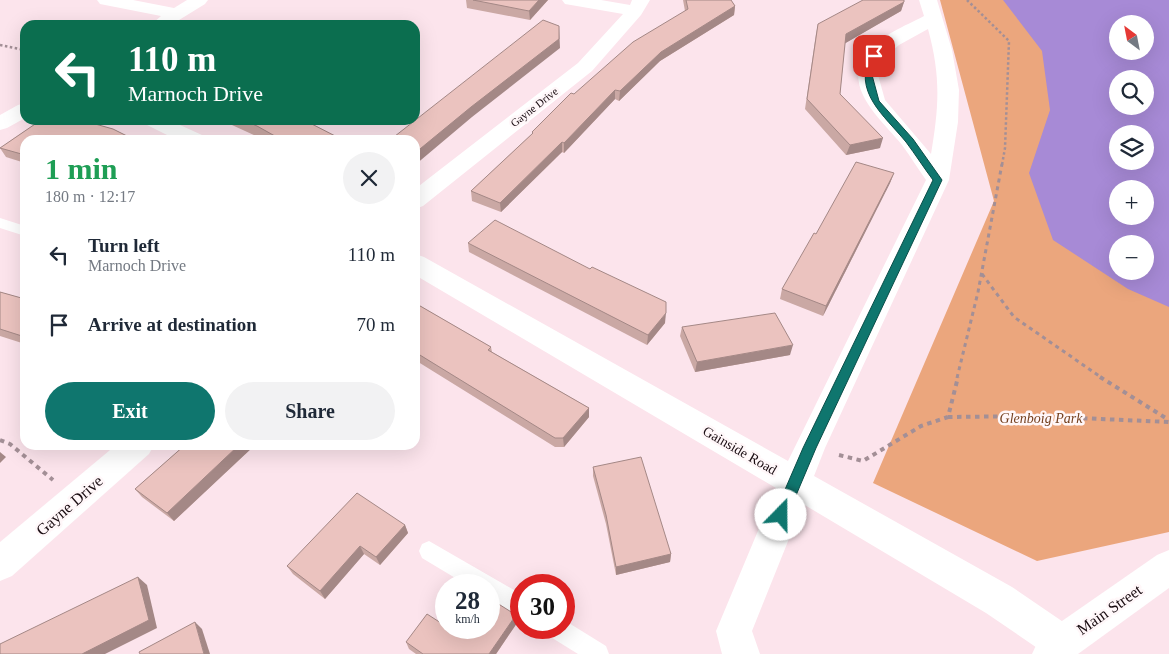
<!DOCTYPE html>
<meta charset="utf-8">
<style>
:root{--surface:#fff;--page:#f2f2f3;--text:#1f2937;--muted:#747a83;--accent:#0f766e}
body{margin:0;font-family:Georgia,serif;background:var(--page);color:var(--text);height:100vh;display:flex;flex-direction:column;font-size:19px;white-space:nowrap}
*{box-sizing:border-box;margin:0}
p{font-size:16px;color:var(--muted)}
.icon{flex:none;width:28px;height:28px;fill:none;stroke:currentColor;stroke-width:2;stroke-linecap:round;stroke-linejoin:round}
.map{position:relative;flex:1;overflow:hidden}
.panel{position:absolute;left:20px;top:135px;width:400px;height:315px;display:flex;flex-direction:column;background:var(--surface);border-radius:15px;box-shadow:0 5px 20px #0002}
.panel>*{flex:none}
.hud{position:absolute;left:20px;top:20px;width:400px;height:105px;border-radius:15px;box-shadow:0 5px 20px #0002;background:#0b6e4f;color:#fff;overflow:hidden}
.needle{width:32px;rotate:328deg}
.fabs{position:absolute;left:1109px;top:15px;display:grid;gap:10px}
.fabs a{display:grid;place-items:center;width:45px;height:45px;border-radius:50%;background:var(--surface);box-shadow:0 5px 20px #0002;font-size:25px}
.speed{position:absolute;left:435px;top:574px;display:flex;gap:10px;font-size:25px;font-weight:700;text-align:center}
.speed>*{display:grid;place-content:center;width:65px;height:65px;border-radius:50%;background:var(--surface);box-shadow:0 5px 20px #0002;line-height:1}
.speed small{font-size:12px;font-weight:400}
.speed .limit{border:8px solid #d22;background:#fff;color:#111}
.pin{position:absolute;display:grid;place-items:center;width:42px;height:42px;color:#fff;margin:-21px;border-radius:10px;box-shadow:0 2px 8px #0006}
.me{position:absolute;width:55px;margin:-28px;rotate:22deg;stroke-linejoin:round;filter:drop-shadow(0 0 4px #0008)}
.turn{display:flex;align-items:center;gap:18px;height:105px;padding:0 25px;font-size:22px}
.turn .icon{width:65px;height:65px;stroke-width:2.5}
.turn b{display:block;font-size:35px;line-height:42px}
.round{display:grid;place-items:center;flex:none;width:52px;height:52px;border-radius:26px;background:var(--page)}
.summary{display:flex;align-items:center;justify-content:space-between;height:85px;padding:0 25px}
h1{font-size:30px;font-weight:800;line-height:38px;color:#1e9e55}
.cta{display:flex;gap:10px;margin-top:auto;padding:10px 25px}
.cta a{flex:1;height:58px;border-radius:30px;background:var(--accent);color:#fff;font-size:20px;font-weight:800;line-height:58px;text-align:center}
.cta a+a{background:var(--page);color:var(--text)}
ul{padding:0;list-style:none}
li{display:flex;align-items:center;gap:15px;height:70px;padding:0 25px}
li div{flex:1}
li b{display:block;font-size:19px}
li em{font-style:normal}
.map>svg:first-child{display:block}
.green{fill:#eba67d;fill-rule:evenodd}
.water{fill:#a78ad6;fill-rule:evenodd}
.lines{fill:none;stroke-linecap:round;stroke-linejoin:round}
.path-far2{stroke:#a38f96;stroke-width:2.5;stroke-dasharray:2.5 2.5;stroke-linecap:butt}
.path-far1{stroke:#a38f96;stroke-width:3;stroke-dasharray:4 4;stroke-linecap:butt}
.path{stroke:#a38f96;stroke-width:4;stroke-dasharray:4.5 4.5;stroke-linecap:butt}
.lane{fill:#fff;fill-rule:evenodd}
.street{fill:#fff;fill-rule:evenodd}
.secondary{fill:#fff;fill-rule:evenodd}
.wall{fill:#caa8a4}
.shaded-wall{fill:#a48886}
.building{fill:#ebc3bf;stroke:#a48886}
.route{fill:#0f766e;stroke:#0a4d48}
.labels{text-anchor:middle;stroke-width:5;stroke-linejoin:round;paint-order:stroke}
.far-street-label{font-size:11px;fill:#180b10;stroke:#fff7f9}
.park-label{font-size:14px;font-style:italic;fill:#75411f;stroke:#fff7f9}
.street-label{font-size:14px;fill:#180b10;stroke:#fff7f9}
.near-street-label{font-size:16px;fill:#180b10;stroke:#fff7f9}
</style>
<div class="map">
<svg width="1169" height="654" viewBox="0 0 1169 654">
<rect width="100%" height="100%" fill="#fce4ec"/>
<path class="green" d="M940 0H1169V532L1037 561 873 483 994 201ZM1118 24H1145V51H1118ZM1118 79H1145V106H1118ZM1118 134H1145V161H1118ZM1118 189H1145V216H1118ZM1118 244H1145V271H1118Z"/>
<path class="water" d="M1003 0H1169V307L1128 289 1053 240 1029 173 1050 110 1042 51ZM1118 24H1145V51H1118ZM1118 79H1145V106H1118ZM1118 134H1145V161H1118ZM1118 189H1145V216H1118ZM1118 244H1145V271H1118Z"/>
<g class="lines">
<g class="path-far2">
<polyline points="967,0 1009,41 1005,148 1002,165"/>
<polyline points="0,45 25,50"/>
</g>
<g class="path-far1">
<polyline points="982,274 1014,317 1102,378"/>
<polyline points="957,378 978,292 1002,164"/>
</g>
<g class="path">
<polyline points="1100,377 1169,420"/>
<polyline points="948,417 1033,416 1169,422"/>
<polyline points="0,440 10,444 53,480"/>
<polyline points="839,455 863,461 921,426 948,417 958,377"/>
</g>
<g class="lane">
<polygon points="0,218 25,226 25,236 0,228"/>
<polygon points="429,541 521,594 521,617 489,599 489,585 467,585 422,558 419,551 422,544"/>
<polygon points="564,620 606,646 609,654 578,654 549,636 546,628 564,628"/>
</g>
<g class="street">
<polygon points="97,0 133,0 174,8 187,0 208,0 205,4 171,25 154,25 153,23 161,16 100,4"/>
<polygon points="562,0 601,0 630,5 632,0 650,0 641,15 592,71 423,206 415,209 415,189 578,63 623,14 571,5 565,4"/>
<path d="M919 0H937L952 50 959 90 958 122 949 180 825 448 814 476 1012 587 1075 630 1081 643 1076 654H1046L986 613 803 504 752 631 760 654H722L716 631 776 488 415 275V254L424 257 788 461 926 180C918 169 911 157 902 145 883 121 841 88 866 54 879 36 905 26 924 16ZM928 29C941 77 939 106 931 154L885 100 878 75 883 58 899 45Z"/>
<polygon points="25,103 25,118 7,128 0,130 0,115 18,105"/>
<polygon points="141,120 169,120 202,135 205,140 177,140 145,124"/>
<polygon points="116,445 154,445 149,454 12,576 0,581 0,542"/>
</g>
<polygon class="secondary" points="1169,550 1169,588 1078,654 1032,654 1038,641 1049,630 1157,555"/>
</g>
<g class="wall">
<polygon points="466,0 548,0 530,20 467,8"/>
<polygon points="683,0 731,0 735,6 734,15 660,61 619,101 615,99 564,153 562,152 501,212 472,201 471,191 532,134 532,132 574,94 685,11"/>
<polygon points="904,2 901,11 845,43 840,94 880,148 846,155 805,109 816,34 818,24"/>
<polygon points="41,120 25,140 25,163 6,157 0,148"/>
<polygon points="221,120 304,120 343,140 265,140"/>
<polygon points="894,173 890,183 823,316 780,299 782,289"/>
<polygon points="468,243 665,323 647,345 469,252"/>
<polygon points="0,292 25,299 25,344 0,336"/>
<polygon points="415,303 491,347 492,352 589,408 589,417 564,447 555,447 415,360"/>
<polygon points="682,327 790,355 695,372 680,336"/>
<polygon points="185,445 255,445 174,521 142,497 135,489"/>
<polygon points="593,467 671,554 670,562 616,575 606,524 593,476"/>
<polygon points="405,525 408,533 380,565 364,554 325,599 293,574 287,566"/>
<polygon points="441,623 517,623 496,654 416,654 409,649 406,642"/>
</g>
<g class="shaded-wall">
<polygon points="539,0 548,0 530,20 529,11"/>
<polygon points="904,2 901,11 844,44 846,34"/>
<polygon points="735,6 734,15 660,61 619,101 620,91 661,52"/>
<polygon points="559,26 560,48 472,117 415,165 415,153"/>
<polygon points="615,90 615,99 564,153 564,143"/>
<polygon points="883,138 880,148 846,155 850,145"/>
<polygon points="562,142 562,152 501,212 500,203"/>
<polygon points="894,173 890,183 823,316 826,306"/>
<polygon points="666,313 665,323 647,345 648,335"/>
<polygon points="793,345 790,355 695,372 697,362"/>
<polygon points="589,408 589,417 564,447 563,438"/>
<polygon points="64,445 74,445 68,449"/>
<polygon points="239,445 255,445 174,521 167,513"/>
<polygon points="0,452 6,457 0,463"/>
<polygon points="405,525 408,533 380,565 376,557"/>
<polygon points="360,546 364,554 325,599 320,591"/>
<polygon points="671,554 670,562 616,575 616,567"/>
<polygon points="138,577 147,585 157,628 105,654 82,654"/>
<polygon points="516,615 517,623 496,654 489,654"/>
<polygon points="195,622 202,629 210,654 204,654"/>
</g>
<g class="building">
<polygon points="473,0 539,0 529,11"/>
<polygon points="686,0 731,0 735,6 661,52 620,91 615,90 564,143 562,142 500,203 471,191 533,133 532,132 571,93 574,94 633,42 688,9"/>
<polygon points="863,0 904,0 904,2 846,34 840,94 883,138 850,145 807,99 818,24"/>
<polygon points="543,20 559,26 559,39 471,107 415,153 415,140 390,140"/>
<polygon points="41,120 81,120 113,129 135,140 25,140 25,155 0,148"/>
<polygon points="243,120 304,120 343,140 282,140 257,126"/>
<polygon points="856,162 894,173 826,306 782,289 814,233 816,234"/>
<polygon points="495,220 590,269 592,267 666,302 666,313 648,335 468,243"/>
<polygon points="0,292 25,299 25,337 0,329"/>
<polygon points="415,303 491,347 488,350 589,408 563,438 555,438 415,352"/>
<polygon points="775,313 793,345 697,362 682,327"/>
<polygon points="185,445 239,445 167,513 135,489"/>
<polygon points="641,457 671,554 616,567 606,515 593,467"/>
<polygon points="357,493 405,525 376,557 360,546 320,591 287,566"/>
<polygon points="138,577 149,620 82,654 0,654 0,644"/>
<polygon points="489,598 516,615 489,654 423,654 406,642 427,614 441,623 446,616 446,628 489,628"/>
<polygon points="195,622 204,654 140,654 139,652"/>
</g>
<path class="route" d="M871 54 878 56 872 75 879 101 913 139 942 180 816 448 786 519 781 521 776 519 774 515 803 448 933 180C924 168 915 154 906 142 884 115 852 92 871 54Z"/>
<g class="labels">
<g class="far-street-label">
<text transform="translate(534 107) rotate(-38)" y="4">Gayne Drive</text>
</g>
<g class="park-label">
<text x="1041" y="423">Glenboig Park</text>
</g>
<g class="street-label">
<text transform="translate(740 450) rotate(30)" y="5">Gainside Road</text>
</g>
<g class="near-street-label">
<text transform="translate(69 505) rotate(-41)" y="6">Gayne Drive</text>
<text transform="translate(1109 609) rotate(-35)" y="6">Main Street</text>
</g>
</g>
</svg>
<div class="fabs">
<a><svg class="needle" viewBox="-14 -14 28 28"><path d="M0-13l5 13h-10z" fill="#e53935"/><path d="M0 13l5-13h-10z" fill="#747a83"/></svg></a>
<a><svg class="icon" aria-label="search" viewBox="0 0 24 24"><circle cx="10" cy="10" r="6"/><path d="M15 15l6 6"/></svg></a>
<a><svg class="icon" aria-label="layers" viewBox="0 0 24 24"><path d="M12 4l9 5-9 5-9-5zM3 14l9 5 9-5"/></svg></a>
<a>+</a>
<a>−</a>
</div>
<div class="speed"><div>28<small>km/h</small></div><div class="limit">30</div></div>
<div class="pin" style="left:874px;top:56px;background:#d93025"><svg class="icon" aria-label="arrive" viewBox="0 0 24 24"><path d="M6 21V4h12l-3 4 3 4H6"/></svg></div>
<svg class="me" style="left:781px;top:515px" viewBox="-20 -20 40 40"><circle r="19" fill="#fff"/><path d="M0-13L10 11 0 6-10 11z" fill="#0f766e"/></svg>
<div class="hud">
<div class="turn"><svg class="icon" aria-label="left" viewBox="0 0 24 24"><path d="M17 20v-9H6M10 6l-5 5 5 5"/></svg><div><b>110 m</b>Marnoch Drive</div></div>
</div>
<section class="panel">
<div class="summary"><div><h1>1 min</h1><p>180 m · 12:17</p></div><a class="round"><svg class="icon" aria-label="close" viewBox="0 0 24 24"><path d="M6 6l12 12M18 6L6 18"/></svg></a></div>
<ul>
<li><svg class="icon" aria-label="left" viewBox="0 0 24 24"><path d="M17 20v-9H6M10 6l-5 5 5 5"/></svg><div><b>Turn left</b><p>Marnoch Drive</p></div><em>110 m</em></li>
<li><svg class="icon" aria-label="arrive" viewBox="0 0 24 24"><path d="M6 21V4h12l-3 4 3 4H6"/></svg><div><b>Arrive at destination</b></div><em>70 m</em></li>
</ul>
<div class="cta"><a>Exit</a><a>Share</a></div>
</section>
</div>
